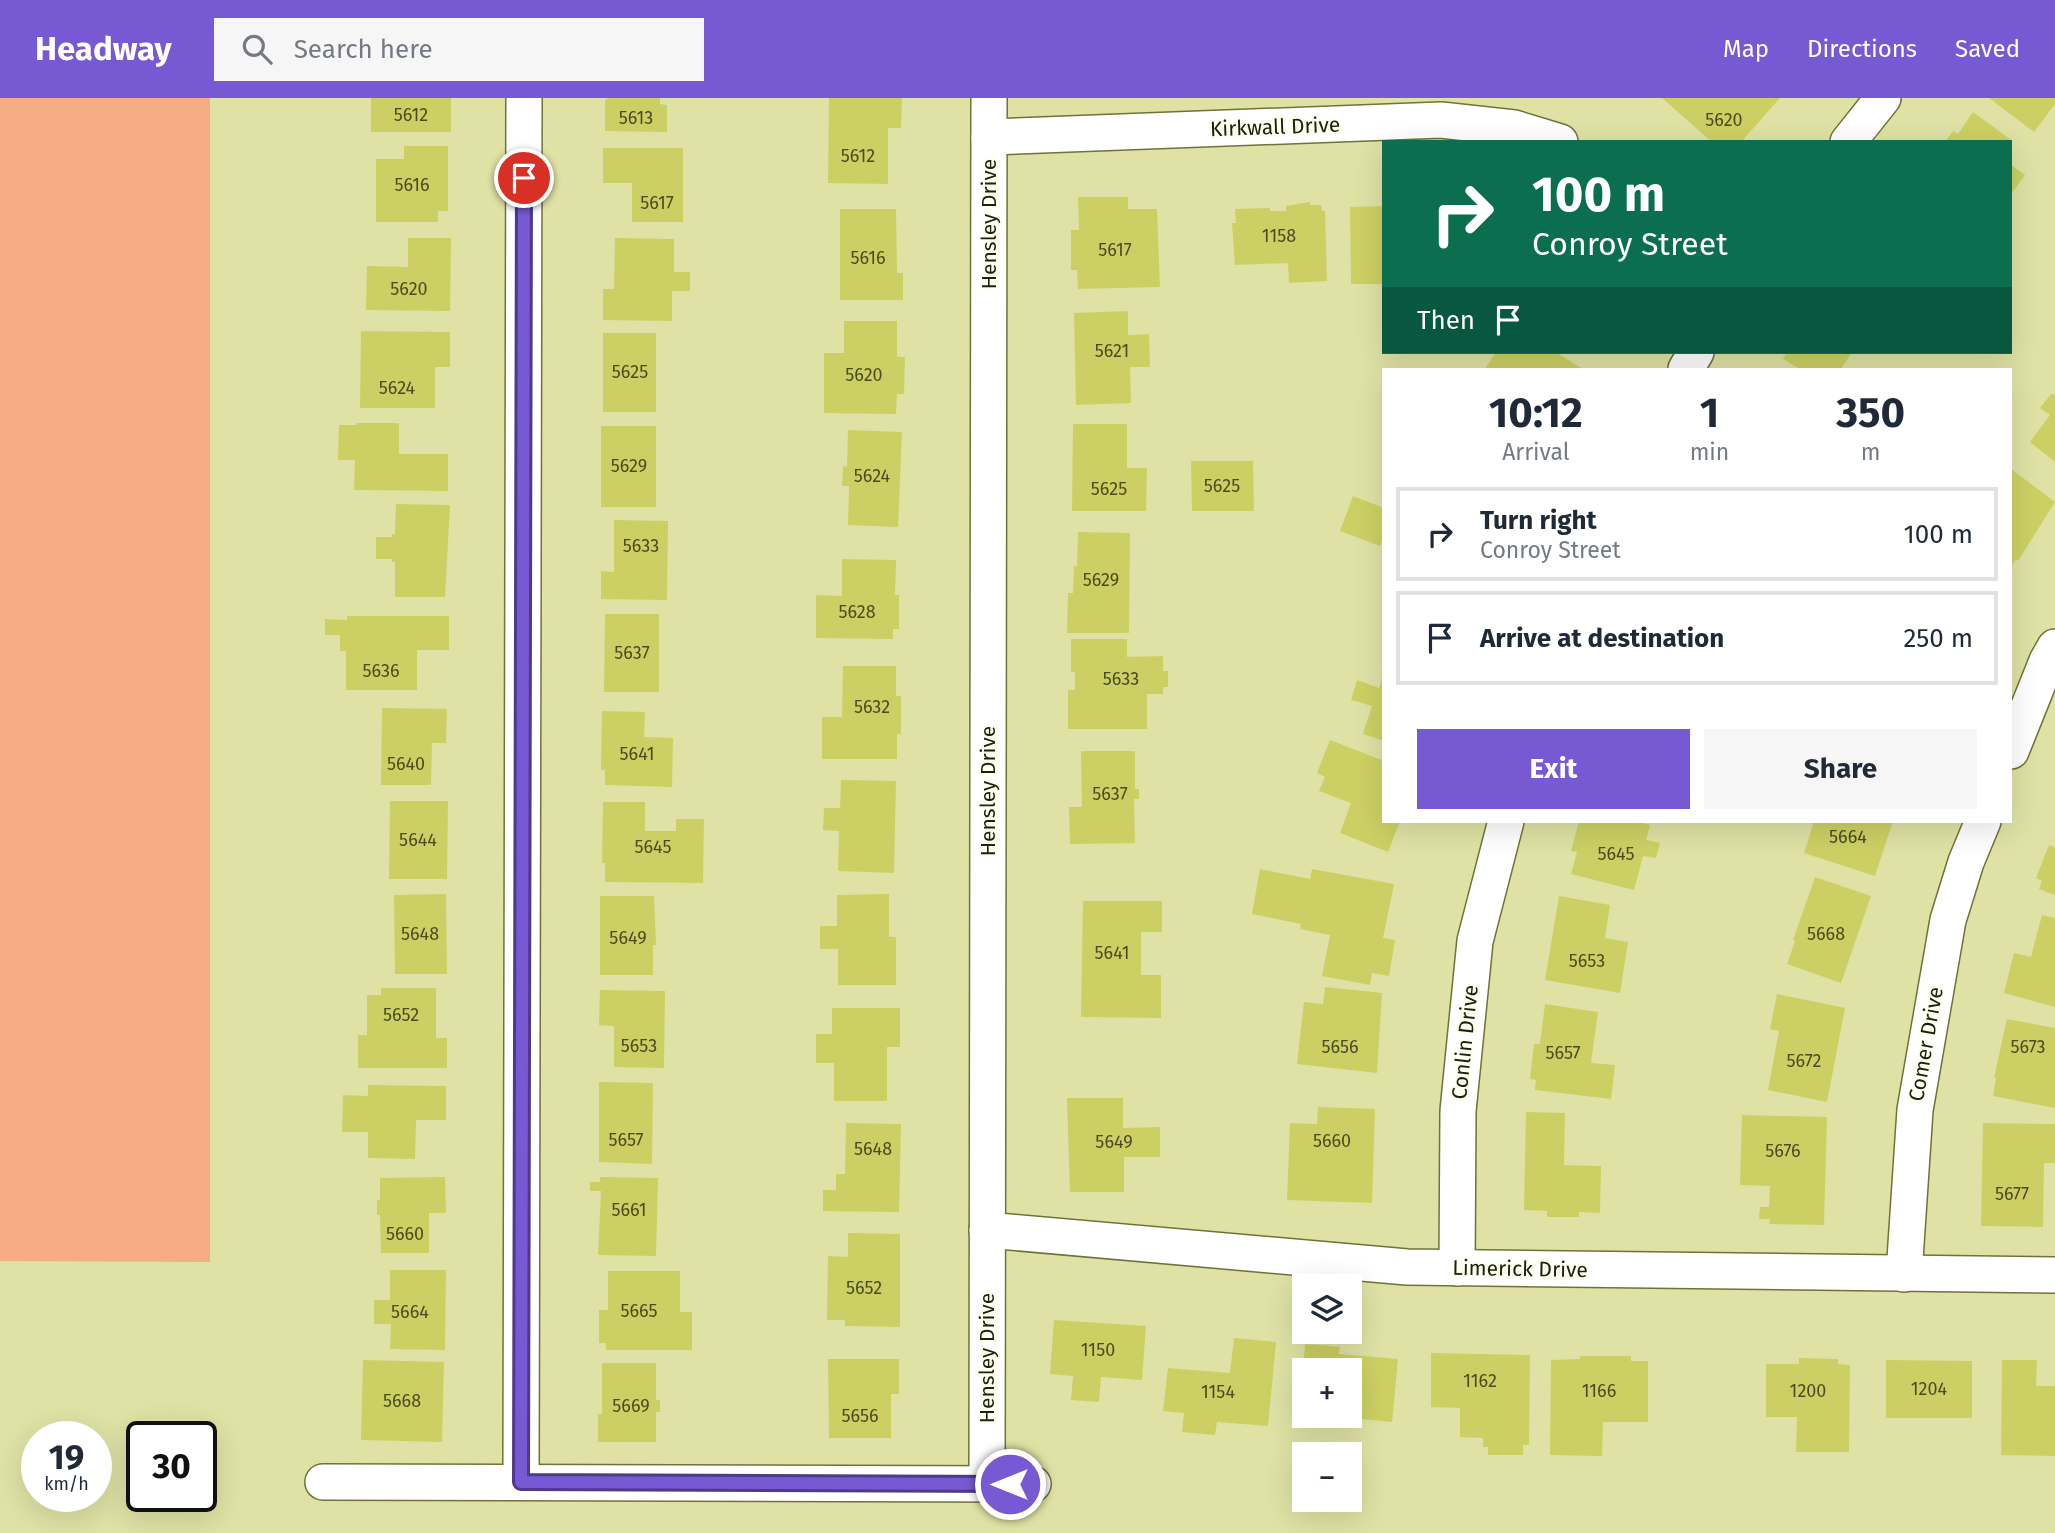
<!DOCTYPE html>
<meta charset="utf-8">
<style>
:root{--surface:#fff;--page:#f6f6f7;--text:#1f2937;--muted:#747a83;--line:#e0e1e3;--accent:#7759d3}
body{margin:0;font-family:"Fira Sans",sans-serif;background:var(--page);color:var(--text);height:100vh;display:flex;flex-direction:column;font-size:26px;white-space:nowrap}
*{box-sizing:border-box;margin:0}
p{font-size:23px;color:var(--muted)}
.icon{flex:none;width:38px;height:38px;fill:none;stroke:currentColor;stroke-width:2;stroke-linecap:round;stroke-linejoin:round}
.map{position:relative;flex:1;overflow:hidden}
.sheet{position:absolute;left:1382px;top:270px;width:630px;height:455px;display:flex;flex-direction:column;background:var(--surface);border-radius:0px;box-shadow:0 7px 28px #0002}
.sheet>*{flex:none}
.guide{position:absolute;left:1382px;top:42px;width:630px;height:214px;border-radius:0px;box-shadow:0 7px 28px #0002;background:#0b6e4f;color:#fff;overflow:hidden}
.controls{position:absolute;left:1292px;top:1176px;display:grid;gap:14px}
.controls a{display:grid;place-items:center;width:70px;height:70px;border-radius:0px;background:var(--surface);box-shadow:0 7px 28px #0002;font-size:35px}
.speed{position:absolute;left:21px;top:1323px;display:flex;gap:14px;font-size:35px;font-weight:700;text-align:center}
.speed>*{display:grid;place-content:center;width:91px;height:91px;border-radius:50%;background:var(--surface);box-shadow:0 7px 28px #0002;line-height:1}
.speed small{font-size:18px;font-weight:400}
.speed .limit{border:4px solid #111;border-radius:10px;background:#fff;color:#111}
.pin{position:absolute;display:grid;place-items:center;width:60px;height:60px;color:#fff;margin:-30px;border:4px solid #fff;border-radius:50%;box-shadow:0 2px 7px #0007}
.me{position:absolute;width:77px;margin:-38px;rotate:270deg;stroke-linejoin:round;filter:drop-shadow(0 0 5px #0008)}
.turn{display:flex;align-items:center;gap:24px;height:147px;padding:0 35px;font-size:32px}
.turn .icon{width:91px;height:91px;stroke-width:2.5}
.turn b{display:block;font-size:49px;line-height:60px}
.then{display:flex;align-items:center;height:66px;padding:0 35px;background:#0003;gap:14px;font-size:26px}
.eta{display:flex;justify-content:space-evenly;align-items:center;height:119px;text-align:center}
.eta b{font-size:42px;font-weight:700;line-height:49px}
.action{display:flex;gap:14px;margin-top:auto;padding:14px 35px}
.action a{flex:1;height:80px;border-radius:0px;background:var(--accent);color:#fff;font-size:28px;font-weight:700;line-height:80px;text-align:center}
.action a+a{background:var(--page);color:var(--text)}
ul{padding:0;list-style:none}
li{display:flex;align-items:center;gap:21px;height:94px;margin:0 14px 10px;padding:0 21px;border:4px solid var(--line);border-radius:0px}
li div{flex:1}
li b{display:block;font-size:26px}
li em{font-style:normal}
header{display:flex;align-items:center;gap:42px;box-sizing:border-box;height:98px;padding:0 35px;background:var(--accent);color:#fff}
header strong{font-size:33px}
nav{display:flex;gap:38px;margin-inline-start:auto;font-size:24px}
.search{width:490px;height:63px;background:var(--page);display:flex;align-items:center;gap:18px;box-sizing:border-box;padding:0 24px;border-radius:0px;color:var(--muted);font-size:26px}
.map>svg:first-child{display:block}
.green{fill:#f7ad83}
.building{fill:#ccd064}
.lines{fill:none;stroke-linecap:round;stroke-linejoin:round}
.street-casing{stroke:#707237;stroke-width:38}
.street{stroke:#fff;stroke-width:35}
.route-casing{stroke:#4d3a89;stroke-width:18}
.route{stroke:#7759d3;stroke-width:12}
.labels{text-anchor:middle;stroke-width:6;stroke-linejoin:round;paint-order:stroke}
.number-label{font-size:18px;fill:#4b4d1f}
.street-label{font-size:21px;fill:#202108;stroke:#fefff3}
</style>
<header>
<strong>Headway</strong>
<div class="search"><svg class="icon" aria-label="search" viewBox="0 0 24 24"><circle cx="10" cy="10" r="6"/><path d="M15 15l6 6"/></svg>Search here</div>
<nav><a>Map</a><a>Directions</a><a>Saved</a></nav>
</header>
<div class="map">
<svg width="2055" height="1435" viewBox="0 0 2055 1435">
<rect width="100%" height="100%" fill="#dfe2a4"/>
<polygon class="green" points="0,0 210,0 210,1164 0,1163"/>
<g class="building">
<rect x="371" y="0" width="80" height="34"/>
<polygon points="609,0 660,0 660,6 667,7 667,34 605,33 605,2"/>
<polygon points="829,0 902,0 901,30 888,30 888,86 828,85"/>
<polygon points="1662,0 1780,0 1741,44 1712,44"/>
<polygon points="1989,0 2055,0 2055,6 2034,34"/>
<polygon points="1973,14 2011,42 2010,44 1945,44 1953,33 1958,36"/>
<polygon points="404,48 448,48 448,113 438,113 438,124 376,124 376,61 404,61"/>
<polygon points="603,50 683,50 683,124 632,124 632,85 603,85"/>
<polygon points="2011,67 2025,77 2011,96"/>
<polygon points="1078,99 1128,99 1128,111 1157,111 1160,189 1078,191 1077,172 1071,172 1071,132 1079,132"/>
<polygon points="1310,104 1310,107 1321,107 1322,113 1325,113 1327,183 1289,185 1288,165 1235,167 1232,125 1236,125 1235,111 1270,110 1270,113 1286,113 1286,108"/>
<polygon points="1384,108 1384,192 1382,192 1382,186 1351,186 1350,109"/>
<polygon points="840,111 896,111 897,175 903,175 903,202 840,202"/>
<polygon points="408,140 451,140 450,213 366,212 367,168 408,169"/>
<polygon points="615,140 674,141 674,174 690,174 690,193 672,193 672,223 603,222 603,191 614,191"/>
<polygon points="1128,213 1128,237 1149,236 1150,269 1130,269 1131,305 1076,307 1074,215"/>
<polygon points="844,223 897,223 897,259 905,259 904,296 897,296 896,316 824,315 824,255 844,255"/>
<polygon points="361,233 450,234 450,269 435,269 435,310 360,310"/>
<rect x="603" y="235" width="53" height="79"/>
<polygon points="1496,254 1555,254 1583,271 1485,271"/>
<polygon points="1787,254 1852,254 1841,271 1800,271 1783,261"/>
<polygon points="2052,295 2055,298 2055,364 2030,344 2050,317 2040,310"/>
<polygon points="357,325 399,325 399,356 448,356 448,393 354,392 355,362 338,362 339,327 357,327"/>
<polygon points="1073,326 1127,326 1127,370 1147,370 1146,413 1072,413"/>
<rect x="601" y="328" width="55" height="81"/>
<polygon points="848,332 902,334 898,429 848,427 849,388 842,388 843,368 847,369"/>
<polygon points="1191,363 1253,363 1254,413 1192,413"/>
<polygon points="2011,371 2055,404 2018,463 2016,461 2011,469"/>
<polygon points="1353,398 1384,410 1384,437 1380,448 1340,433"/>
<polygon points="396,406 450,407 445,499 395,499 395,464 392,464 392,461 376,461 376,439 392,439 392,436 395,436"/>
<polygon points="614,422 668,423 667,502 601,501 601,473 614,474"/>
<polygon points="1078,434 1130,435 1129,535 1067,535 1068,495 1073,495 1074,468 1077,468"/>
<polygon points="842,461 896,462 895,497 899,497 899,531 893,531 893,541 816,540 816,497 842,498"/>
<polygon points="605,516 659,516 659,594 604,594"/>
<polygon points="347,518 449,518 449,552 417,552 417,592 346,592 346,553 340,553 340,537 325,537 325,521 347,522"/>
<polygon points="1071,541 1127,541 1127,559 1163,558 1163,573 1168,573 1168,589 1163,589 1163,596 1147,596 1147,631 1068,631 1068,592 1075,592 1075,574 1071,574"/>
<polygon points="843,568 896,568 896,598 901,598 901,636 897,636 897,661 822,661 822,619 842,619"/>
<polygon points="1384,576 1384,643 1363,636 1372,608 1351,602 1357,582 1379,590"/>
<polygon points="382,610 447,611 446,645 432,645 431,687 381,687"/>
<polygon points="602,613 645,614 644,639 673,640 672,689 605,687 605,672 601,672"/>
<polygon points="1330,642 1384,663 1384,723 1400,723 1388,754 1340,735 1351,705 1319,693 1325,679 1317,675"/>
<polygon points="1081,653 1135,653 1135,691 1139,691 1139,701 1134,701 1135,745 1070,746 1069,709 1082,709"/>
<polygon points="841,682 896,683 894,775 838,773 839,733 823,732 824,710 840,710"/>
<polygon points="390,703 448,703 447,781 389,781"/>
<polygon points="603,704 645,704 645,733 676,733 676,721 704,721 703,785 605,784 605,765 602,765"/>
<polygon points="1579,723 1634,723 1650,727 1646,742 1660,745 1656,760 1643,758 1634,792 1571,776 1577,754 1571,753"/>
<polygon points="1814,723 1893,723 1875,778 1804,755"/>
<polygon points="2049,747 2055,750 2055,797 2039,791 2042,783 2036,780"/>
<polygon points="1260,771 1310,781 1312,771 1394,786 1383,840 1395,842 1389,878 1372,875 1370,887 1322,878 1330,837 1300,831 1301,826 1252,816"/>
<polygon points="1815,779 1871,798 1841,885 1787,866 1795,843 1793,842"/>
<polygon points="446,796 447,876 395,876 394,797"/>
<polygon points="889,796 889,839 896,839 896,887 838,887 838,851 820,851 820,828 837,828 837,797"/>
<polygon points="600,798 654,798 656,847 653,847 653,877 600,877"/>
<polygon points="1559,798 1610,807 1605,840 1628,844 1620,895 1545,882"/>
<polygon points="1083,803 1162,803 1162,834 1141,834 1141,877 1161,877 1161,920 1081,919"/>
<polygon points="2042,817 2055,820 2055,909 2004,895 2014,855 2031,859"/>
<polygon points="1325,889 1382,895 1377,975 1297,966 1304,904 1323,906"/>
<polygon points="381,890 436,890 436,940 447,940 447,970 358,970 358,937 367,937 367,897 381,897"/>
<polygon points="600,892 665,893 664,970 614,969 614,928 599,927"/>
<polygon points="1777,896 1845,910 1827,1004 1768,992 1779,933 1770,931"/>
<polygon points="1545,906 1598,914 1591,965 1615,967 1611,1001 1535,992 1536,982 1530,981 1534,946 1540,946"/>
<polygon points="832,910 900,910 900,949 887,949 887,1003 834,1003 834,965 816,965 816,936 832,936"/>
<polygon points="2007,921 2055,930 2055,1010 1993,998 1996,980 1994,980"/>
<polygon points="599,984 653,985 652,1066 599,1064"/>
<polygon points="368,987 446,988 446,1022 416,1022 415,1061 368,1060 368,1034 342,1034 343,997 368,998"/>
<polygon points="1067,1000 1123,1000 1123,1030 1160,1029 1160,1059 1124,1059 1124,1094 1070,1094"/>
<polygon points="1318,1009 1375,1011 1372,1105 1287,1102 1290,1025 1317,1026"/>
<polygon points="1526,1014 1565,1015 1564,1067 1601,1068 1600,1115 1579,1114 1579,1119 1547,1119 1547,1113 1524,1112"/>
<polygon points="1742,1017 1827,1019 1824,1127 1769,1126 1770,1121 1759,1121 1760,1109 1769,1109 1770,1088 1740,1087"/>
<polygon points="846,1025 901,1026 899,1114 823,1113 823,1092 836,1092 836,1076 845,1076"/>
<polygon points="1983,1025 2055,1026 2055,1065 2044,1065 2043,1129 1981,1128"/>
<polygon points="445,1079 446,1115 429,1115 429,1155 381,1155 380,1117 377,1117 377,1102 380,1102 380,1080"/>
<polygon points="600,1079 658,1080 656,1158 598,1157 601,1093 590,1093 590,1084 600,1084"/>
<polygon points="848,1135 900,1136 900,1229 845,1228 845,1222 827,1222 828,1158 848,1159"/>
<polygon points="390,1172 446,1172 445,1252 390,1251 391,1226 374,1226 374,1202 390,1202"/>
<polygon points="608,1173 680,1173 680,1214 692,1214 692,1252 606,1252 606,1245 599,1245 599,1212 608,1212"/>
<polygon points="1054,1222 1146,1228 1142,1282 1101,1279 1099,1304 1071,1302 1073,1278 1050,1276"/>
<polygon points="1234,1240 1276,1244 1268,1328 1217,1324 1215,1337 1182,1334 1184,1315 1163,1313 1168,1270 1230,1275"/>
<polygon points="1305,1246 1340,1249 1339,1256 1398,1261 1392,1324 1349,1320 1349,1272 1303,1272"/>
<polygon points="1431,1255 1530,1257 1529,1347 1523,1347 1523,1357 1488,1357 1488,1349 1483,1349 1483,1340 1460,1339 1460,1310 1431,1309"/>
<polygon points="1580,1258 1631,1258 1631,1263 1648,1263 1648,1324 1603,1324 1602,1358 1550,1357 1551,1262 1580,1261"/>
<polygon points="1799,1260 1838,1261 1838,1266 1850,1267 1849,1354 1796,1354 1797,1319 1766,1319 1766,1266 1799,1266"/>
<polygon points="828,1261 899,1261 899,1296 891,1296 891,1340 829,1340"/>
<polygon points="363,1262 444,1264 442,1344 361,1342"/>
<polygon points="1886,1262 1972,1263 1972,1320 1886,1320"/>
<polygon points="2002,1262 2037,1262 2036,1288 2055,1288 2055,1358 2001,1357"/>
<polygon points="602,1265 656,1265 656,1302 660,1302 660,1314 656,1314 656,1344 598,1344 598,1316 602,1316"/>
<polygon points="1302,1281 1304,1281 1304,1316 1299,1316"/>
</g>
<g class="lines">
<g class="street-casing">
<g id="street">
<polyline points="989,39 1441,22 1514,30 1560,44"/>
<polyline points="1848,44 1883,0"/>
<polyline points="1686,271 1696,254"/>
<polyline points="2011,653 2047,563 2055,549"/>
<polyline points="987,1132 1407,1169 2055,1177"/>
<polyline points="1457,1170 1458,1013 1475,843 1506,723"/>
<polyline points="1904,1176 1915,1012 1948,822 1966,764 1983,723"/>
<polyline points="323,1384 1033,1386"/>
<polyline points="521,1384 524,0"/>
<polyline points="987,1386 989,0"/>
</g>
</g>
<use href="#street" class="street"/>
</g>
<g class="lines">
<g class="route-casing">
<polyline id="route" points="524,80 521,1384 1010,1386"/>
</g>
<use href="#route" class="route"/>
</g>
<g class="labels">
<g class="number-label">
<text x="411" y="23">5612</text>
<text x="636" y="26">5613</text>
<text x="1724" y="28">5620</text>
<text x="858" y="64">5612</text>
<text x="412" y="93">5616</text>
<text x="657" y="111">5617</text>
<text x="1279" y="144">1158</text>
<text x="1115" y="158">5617</text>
<text x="868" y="166">5616</text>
<text x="409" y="197">5620</text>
<text x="1112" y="259">5621</text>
<text x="630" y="280">5625</text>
<text x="864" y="283">5620</text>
<text x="397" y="296">5624</text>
<text x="629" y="374">5629</text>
<text x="872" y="384">5624</text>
<text x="1222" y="394">5625</text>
<text x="1109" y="397">5625</text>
<text x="641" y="454">5633</text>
<text x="1101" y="488">5629</text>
<text x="857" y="520">5628</text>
<text x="632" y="561">5637</text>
<text x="381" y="579">5636</text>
<text x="1121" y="587">5633</text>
<text x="872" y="615">5632</text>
<text x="637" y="662">5641</text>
<text x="406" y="672">5640</text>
<text x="1110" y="702">5637</text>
<text x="1848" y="745">5664</text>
<text x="418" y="748">5644</text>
<text x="653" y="755">5645</text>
<text x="1616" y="762">5645</text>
<text x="420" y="842">5648</text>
<text x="1826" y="842">5668</text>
<text x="628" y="846">5649</text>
<text x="1112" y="861">5641</text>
<text x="1587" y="869">5653</text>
<text x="401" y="923">5652</text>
<text x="639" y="954">5653</text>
<text x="1340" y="955">5656</text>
<text x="2028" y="955">5673</text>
<text x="1563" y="961">5657</text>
<text x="1804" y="969">5672</text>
<text x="626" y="1048">5657</text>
<text x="1332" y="1049">5660</text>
<text x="1114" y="1050">5649</text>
<text x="873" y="1057">5648</text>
<text x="1783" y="1059">5676</text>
<text x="2012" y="1102">5677</text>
<text x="629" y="1118">5661</text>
<text x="405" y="1142">5660</text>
<text x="864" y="1196">5652</text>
<text x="639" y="1219">5665</text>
<text x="410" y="1220">5664</text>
<text x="1098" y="1258">1150</text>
<text x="1480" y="1289">1162</text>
<text x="1929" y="1297">1204</text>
<text x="1599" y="1299">1166</text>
<text x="1808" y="1299">1200</text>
<text x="1218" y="1300">1154</text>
<text x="402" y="1309">5668</text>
<text x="631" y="1314">5669</text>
<text x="860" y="1324">5656</text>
</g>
<g class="street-label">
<text transform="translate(1275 29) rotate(-2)" y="7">Kirkwall Drive</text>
<text transform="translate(989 126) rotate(-90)" y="7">Hensley Drive</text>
<text transform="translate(988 693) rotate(-90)" y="7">Hensley Drive</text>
<text transform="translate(1465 944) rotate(-84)" y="7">Conlin Drive</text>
<text transform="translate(1926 946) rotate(-80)" y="7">Comer Drive</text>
<text transform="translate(1520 1171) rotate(1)" y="7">Limerick Drive</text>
<text transform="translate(987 1260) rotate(-90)" y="7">Hensley Drive</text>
</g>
</g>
</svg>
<div class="controls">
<a><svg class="icon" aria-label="layers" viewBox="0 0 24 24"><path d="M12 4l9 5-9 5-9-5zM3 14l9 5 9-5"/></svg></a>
<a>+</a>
<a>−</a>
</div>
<div class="speed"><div>19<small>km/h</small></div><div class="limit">30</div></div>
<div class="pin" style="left:524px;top:80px;background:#d93025"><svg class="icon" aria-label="arrive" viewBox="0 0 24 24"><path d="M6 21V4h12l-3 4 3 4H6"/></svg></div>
<svg class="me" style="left:1010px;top:1386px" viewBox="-20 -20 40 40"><circle r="17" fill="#7759d3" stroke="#fff" stroke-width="3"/><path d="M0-11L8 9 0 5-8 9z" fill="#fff"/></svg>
<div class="guide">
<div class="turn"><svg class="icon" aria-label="right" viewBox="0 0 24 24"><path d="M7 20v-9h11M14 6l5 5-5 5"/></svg><div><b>100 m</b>Conroy Street</div></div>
<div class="then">Then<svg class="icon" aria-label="arrive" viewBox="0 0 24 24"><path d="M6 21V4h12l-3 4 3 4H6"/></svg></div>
</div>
<section class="sheet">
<div class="eta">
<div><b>10:12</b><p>Arrival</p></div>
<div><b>1</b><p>min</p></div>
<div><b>350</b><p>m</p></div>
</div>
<ul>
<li><svg class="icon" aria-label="right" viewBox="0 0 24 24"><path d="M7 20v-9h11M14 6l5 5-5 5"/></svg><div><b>Turn right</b><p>Conroy Street</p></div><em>100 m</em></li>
<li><svg class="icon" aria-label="arrive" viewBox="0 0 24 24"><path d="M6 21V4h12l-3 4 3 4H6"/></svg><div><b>Arrive at destination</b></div><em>250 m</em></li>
</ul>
<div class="action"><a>Exit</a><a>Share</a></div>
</section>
</div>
